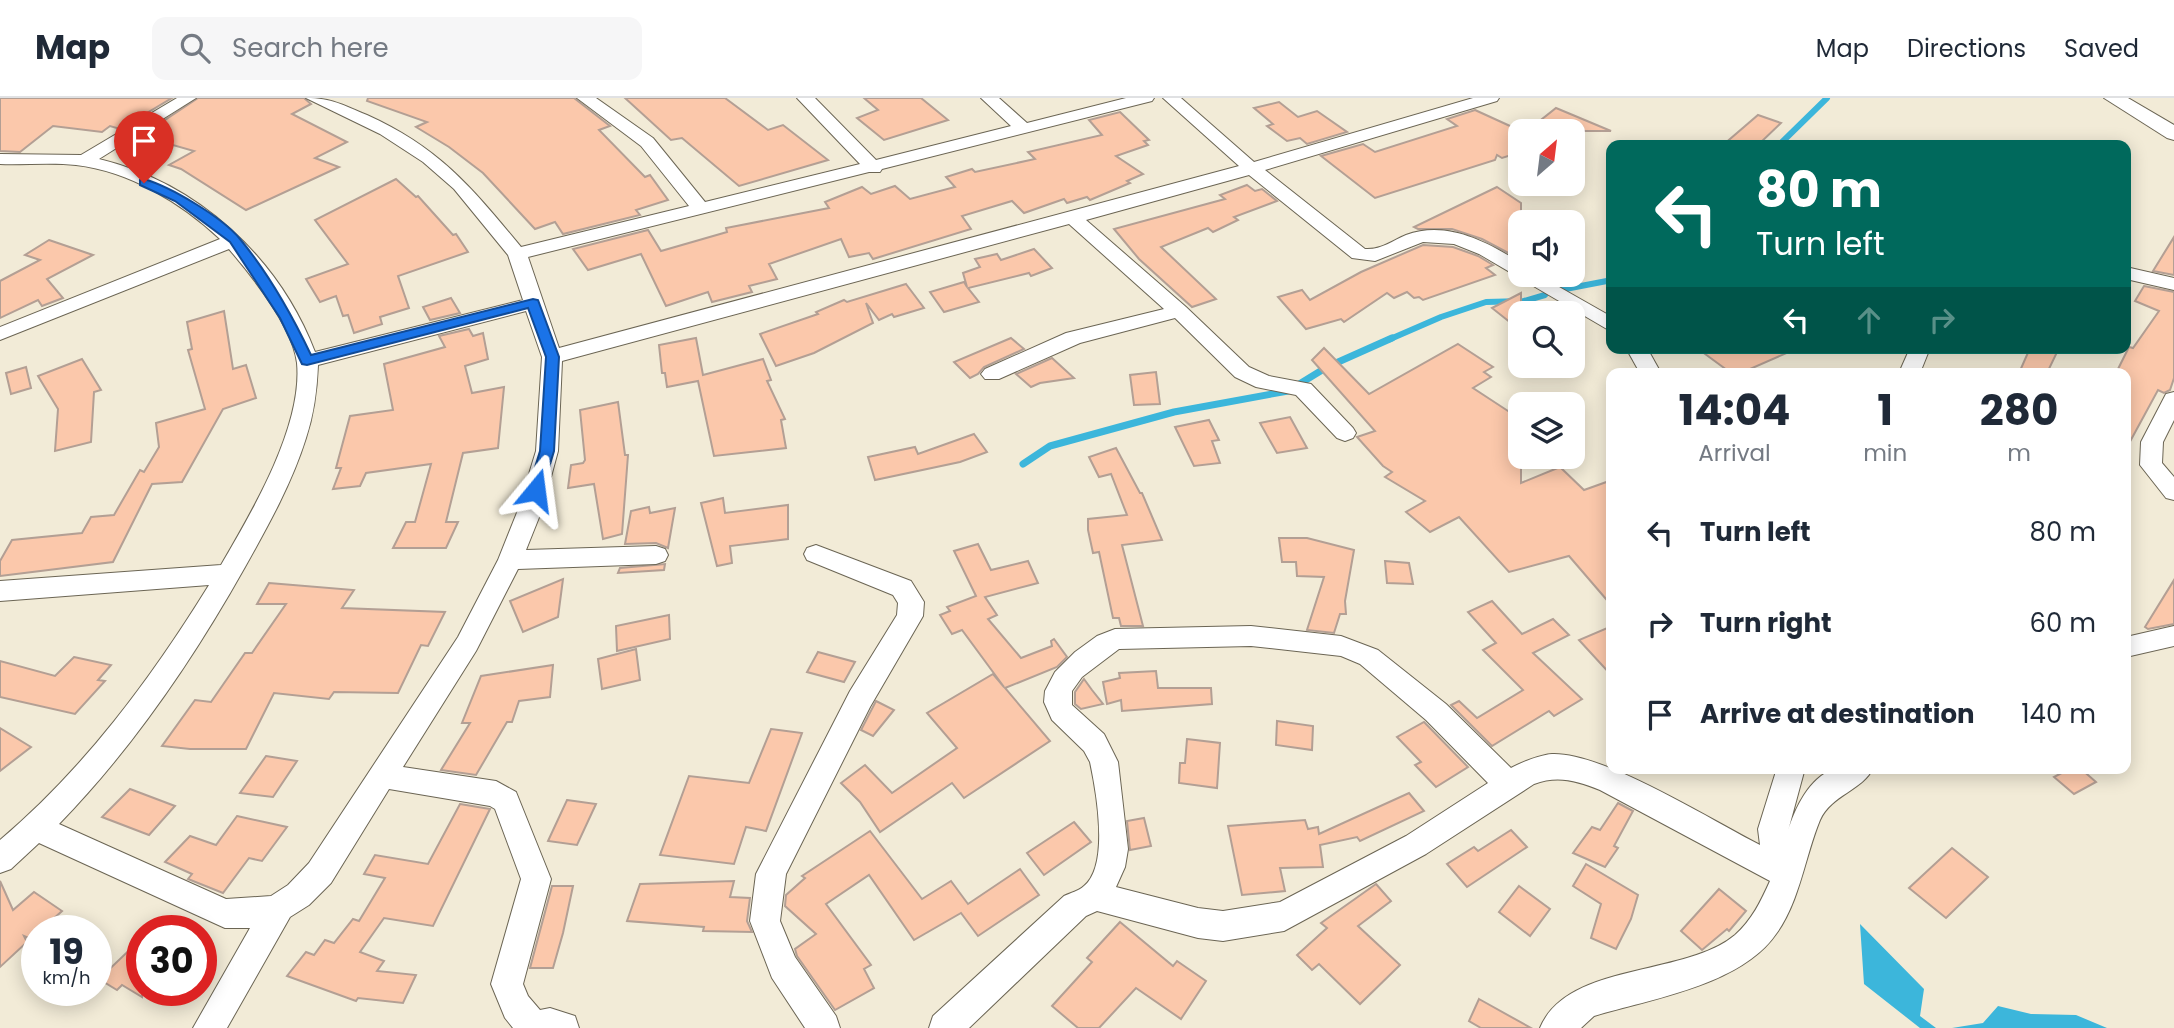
<!DOCTYPE html>
<style>
:root{--surface:#fff;--page:#f6f6f7;--text:#1f2937;--muted:#747a83;--line:#e0e1e3}
body{margin:0;font-family:Poppins,sans-serif;background:var(--page);color:var(--text);height:100vh;display:flex;flex-direction:column;font-size:26px;white-space:nowrap}
*{box-sizing:border-box;margin:0}
p{font-size:23px;color:var(--muted)}
.icon{flex:none;width:38px;height:38px;fill:none;stroke:currentColor;stroke-width:2;stroke-linecap:round;stroke-linejoin:round}
.map{position:relative;flex:1;overflow:hidden}
.side{position:absolute;left:1606px;top:270px;width:525px;height:406px;display:flex;flex-direction:column;background:var(--surface);border-radius:14px;box-shadow:0 4px 18px #0003}
.side>*{flex:none}
.top-card{position:absolute;left:1606px;top:42px;width:525px;height:214px;border-radius:14px;box-shadow:0 4px 18px #0003;background:#00695c;color:#fff;overflow:hidden}
.needle{width:46px;rotate:28deg}
.tools{position:absolute;left:1508px;top:21px;display:grid;gap:14px}
.tools a{display:grid;place-items:center;width:77px;height:77px;border-radius:14px;background:var(--surface);box-shadow:0 4px 18px #0003;font-size:35px}
.speed{position:absolute;left:21px;top:817px;display:flex;gap:14px;font-size:35px;font-weight:700;text-align:center}
.speed>*{display:grid;place-content:center;width:91px;height:91px;border-radius:50%;background:var(--surface);box-shadow:0 4px 18px #0003;line-height:1}
.speed small{font-size:18px;font-weight:400}
.speed .limit{border:10px solid #d22;background:#fff;color:#111}
.pin{position:absolute;display:grid;place-items:center;width:60px;height:60px;color:#fff;margin:-72px -30px;border-radius:50% 50% 50% 0;rotate:-45deg;box-shadow:0 0 7px #0007}
.pin .icon{rotate:45deg}
.me{position:absolute;width:77px;margin:-38px;rotate:16deg;stroke-linejoin:round;filter:drop-shadow(0 0 5px #0008)}
.turn{display:flex;align-items:center;gap:24px;height:147px;padding:0 35px;font-size:32px}
.turn .icon{width:91px;height:91px;stroke-width:2.5}
.turn b{display:block;font-size:49px;line-height:60px}
.lanes{display:flex;align-items:center;height:66px;padding:0 35px;background:#0003;justify-content:center;gap:35px;direction:ltr}
.lanes .off{opacity:.35}
.eta{display:flex;justify-content:space-evenly;align-items:center;height:119px;text-align:center}
.eta b{font-size:42px;font-weight:700;line-height:49px}
ul{padding:0;list-style:none}
li{display:flex;align-items:center;gap:21px;height:91px;padding:0 35px}
li div{flex:1}
li b{display:block;font-size:26px}
li em{font-style:normal}
header{display:flex;align-items:center;gap:42px;box-sizing:border-box;height:98px;padding:0 35px;background:var(--surface);border-bottom:2px solid var(--line)}
header strong{font-size:33px}
nav{display:flex;gap:38px;margin-inline-start:auto;font-size:24px}
.search{width:490px;height:63px;background:var(--page);display:flex;align-items:center;gap:18px;box-sizing:border-box;padding:0 24px;border-radius:14px;color:var(--muted);font-size:26px}
.map>svg:first-child{display:block}
.water{fill:#3cb6db}
.lines{fill:none;stroke-linecap:round;stroke-linejoin:round}
.stream-far1{stroke:#3cb6db;stroke-width:6}
.stream{stroke:#3cb6db;stroke-width:7}
.building{fill:#fbc8ab;stroke:#b39f94;stroke-width:2}
.minor-casing{stroke:#6b6554;stroke-width:2}
.tertiary-casing{stroke:#6b6554;stroke-width:2}
.minor{fill:#fff;fill-rule:evenodd}
.tertiary{fill:#fff;fill-rule:evenodd}
.route{fill:#1a73e8;stroke:#114b97;stroke-width:2}
</style>
<header>
<strong>Map</strong>
<div class="search"><svg class="icon" aria-label="search" viewBox="0 0 24 24"><circle cx="10" cy="10" r="6"/><path d="M15 15l6 6"/></svg>Search here</div>
<nav><a>Map</a><a>Directions</a><a>Saved</a></nav>
</header>
<div class="map">
<svg width="2174" height="930" viewBox="0 0 2174 930">
<rect width="100%" height="100%" fill="#f2ebd7"/>
<g class="water">
<polygon points="1860,826 1924,891 1920,918 1936,930 1920,930 1864,886"/>
<polygon points="1998,908 2031,916 2076,917 2107,930 1952,930 1983,925"/>
</g>
<g class="lines">
<g class="stream-far1">
<polyline points="1779,47 1827,0"/>
<polyline points="1555,193 1612,182"/>
<polyline points="1388,242 1441,219 1486,204 1524,203 1545,197"/>
</g>
<polyline class="stream" points="1023,366 1050,348 1174,314 1288,293 1327,269 1392,240"/>
</g>
<g class="building">
<polygon points="0,0 172,0 120,31 110,28 102,34 53,28 20,54 0,53"/>
<polygon points="198,0 304,0 311,6 292,16 347,44 315,60 339,69 246,112 181,71 169,67 194,53 141,38"/>
<polygon points="368,0 574,0 610,28 599,32 645,79 650,77 668,102 636,112 640,117 563,136 555,124 535,131 483,75 449,49 416,29 427,24 367,3"/>
<polygon points="625,0 725,0 768,32 783,27 828,62 739,88 682,40 671,42"/>
<polygon points="864,0 921,0 948,22 884,42 857,20 878,12"/>
<polygon points="1279,4 1298,19 1317,13 1347,34 1307,46 1300,40 1287,43 1267,28 1273,26 1254,10"/>
<polygon points="1556,10 1611,33 1527,33"/>
<polygon points="1475,12 1521,33 1521,54 1502,60 1497,57 1495,62 1375,100 1321,58 1363,46 1375,54 1457,28 1447,21"/>
<polygon points="1120,14 1149,42 1144,43 1148,47 1116,58 1143,76 1127,83 1130,85 1090,102 1087,99 1067,105 1064,101 1024,115 1012,103 962,118 971,131 873,161 869,155 849,159 841,141 769,166 777,181 749,188 752,194 712,204 708,194 666,208 641,156 588,172 573,151 648,132 661,153 727,134 726,130 829,110 825,104 862,89 871,96 895,88 910,101 955,89 946,79 972,71 975,74 1035,61 1028,54 1102,37 1089,22"/>
<polygon points="1758,17 1781,25 1758,47 1723,47"/>
<polygon points="396,81 416,99 418,98 453,137 456,136 468,154 398,178 409,210 380,219 382,226 354,235 348,217 343,218 336,198 320,204 306,181 348,166 315,122"/>
<polygon points="1247,87 1255,93 1262,91 1277,103 1234,119 1238,122 1213,134 1208,130 1161,149 1216,201 1192,209 1139,161 1114,131 1225,101 1220,97"/>
<polygon points="1497,89 1521,105 1521,155 1514,158 1482,141 1452,131 1418,131 1414,129"/>
<polygon points="2174,139 2174,177 2153,173"/>
<polygon points="49,142 93,157 47,181 63,200 42,208 38,202 0,220 0,183 40,162 25,157"/>
<polygon points="1423,147 1453,149 1478,158 1493,167 1486,170 1495,177 1423,202 1419,199 1414,200 1407,194 1394,200 1387,195 1344,224 1341,221 1306,231 1278,199 1302,192 1310,202 1361,174"/>
<polygon points="1034,151 1052,170 1031,178 1029,175 968,190 979,204 944,214 930,194 964,184 967,189 963,175 980,169 975,161 997,156 1001,162"/>
<polygon points="906,186 924,210 894,219 892,216 879,222 866,205 873,225 814,255 776,268 760,236 818,216 816,214 844,202 847,204"/>
<polygon points="2144,188 2174,194 2174,280 2170,292 2164,295 2158,292 2126,351 2126,275 2116,275 2129,249 2133,250 2159,213 2135,203"/>
<polygon points="1521,195 1521,233 1492,210"/>
<polygon points="451,200 460,215 430,222 423,209"/>
<polygon points="224,213 233,271 246,267 256,300 223,311 182,384 152,386 113,464 0,478 0,463 12,442 82,435 91,419 114,417 140,372 144,374 159,349 156,325 205,311 188,252 192,251 187,224"/>
<polygon points="469,231 473,238 483,235 488,261 465,268 472,295 504,289 498,350 463,355 446,424 458,424 446,450 393,450 406,424 415,424 431,366 366,375 360,388 333,391 341,370 336,370 350,318 393,312 384,266 445,249 439,238"/>
<polygon points="696,240 703,277 763,261 771,282 767,283 785,321 781,322 786,350 714,358 698,283 667,289 665,275 662,275 659,247"/>
<polygon points="1011,240 1024,251 984,269 978,276 970,280 954,264"/>
<polygon points="1458,246 1493,269 1484,274 1491,279 1473,290 1508,313 1521,308 1521,385 1560,369 1584,392 1612,382 1612,508 1569,458 1509,474 1459,419 1430,434 1406,414 1425,403 1385,379 1392,374 1383,368 1357,339 1375,333 1312,262 1324,250 1369,296"/>
<polygon points="1697,250 1798,250 1741,275 1731,275"/>
<polygon points="2030,250 2059,250 2047,275 2019,275"/>
<polygon points="1052,260 1074,280 1040,285 1031,289 1016,276"/>
<polygon points="82,261 101,292 94,294 91,344 55,353 58,311 38,278"/>
<polygon points="26,269 31,290 11,296 6,275"/>
<polygon points="1156,274 1160,306 1134,307 1130,277"/>
<polygon points="618,304 625,357 628,357 622,436 603,441 594,386 568,390 571,367 583,365 585,362 580,312"/>
<polygon points="1290,319 1307,350 1277,355 1260,325"/>
<polygon points="1209,322 1219,342 1212,343 1220,365 1194,368 1175,329"/>
<polygon points="974,336 987,354 960,364 875,382 868,359 915,349 918,356"/>
<polygon points="1116,350 1140,395 1142,395 1162,442 1122,447 1143,528 1121,528 1119,520 1113,520 1099,454 1093,455 1088,432 1088,421 1127,417 1111,376 1099,379 1089,359"/>
<polygon points="723,400 725,415 788,407 788,441 730,448 732,465 717,468 701,405"/>
<polygon points="649,409 650,415 675,410 668,450 656,445 625,446 631,413"/>
<polygon points="1279,440 1307,440 1354,452 1345,503 1346,516 1340,516 1334,535 1307,532 1324,479 1297,478 1296,464 1282,464"/>
<polygon points="978,446 991,472 1028,463 1038,485 985,499 997,517 988,521 1021,560 1052,548 1051,543 1054,541 1067,559 1057,569 1005,590 1050,643 964,700 952,685 880,734 860,704 841,685 865,667 892,695 957,650 927,615 993,576 1004,589 962,532 952,536 940,517 950,513 947,509 976,498 954,453"/>
<polygon points="1385,463 1409,465 1413,486 1387,485"/>
<polygon points="665,466 664,472 618,475 620,470"/>
<polygon points="563,481 558,519 523,534 510,503"/>
<polygon points="2174,482 2174,526 2148,531 2145,529"/>
<polygon points="269,485 354,492 342,510 445,514 428,548 421,547 398,595 334,594 329,601 274,595 246,651 190,651 162,648 195,602 211,604 245,555 252,555 286,506 257,506"/>
<polygon points="1492,503 1522,536 1553,521 1569,537 1533,555 1582,601 1554,618 1549,613 1492,648 1451,607 1459,603 1477,620 1523,592 1483,552 1496,545 1468,514"/>
<polygon points="669,517 670,541 617,553 616,528"/>
<polygon points="1612,528 1612,578 1579,542"/>
<polygon points="636,551 640,582 602,591 598,561"/>
<polygon points="818,554 855,564 844,584 807,574"/>
<polygon points="74,559 111,567 98,582 105,583 75,616 0,599 0,563 55,578"/>
<polygon points="553,567 550,599 519,603 512,624 507,624 476,677 441,672 470,625 462,625 481,578"/>
<polygon points="1156,573 1158,590 1211,590 1212,606 1122,613 1121,602 1107,606 1103,584 1120,580 1119,575"/>
<polygon points="1084,581 1092,592 1103,606 1081,611 1075,606 1075,594"/>
<polygon points="876,603 894,612 873,638 861,632"/>
<polygon points="1277,623 1313,628 1312,652 1276,647"/>
<polygon points="1424,624 1468,669 1436,689 1415,667 1421,664 1397,639"/>
<polygon points="0,630 31,649 0,673"/>
<polygon points="771,631 802,635 766,733 746,729 734,766 660,757 689,678 749,685"/>
<polygon points="1187,641 1220,645 1217,690 1179,685 1180,665 1185,665"/>
<polygon points="266,658 297,663 273,699 240,695"/>
<polygon points="2071,670 2080,670 2096,684 2074,696 2054,679"/>
<polygon points="130,691 175,708 149,737 102,719"/>
<polygon points="1409,695 1424,713 1360,743 1357,739 1320,747 1323,769 1280,770 1285,793 1242,797 1228,728 1305,722 1308,731 1318,729 1319,736"/>
<polygon points="567,702 596,706 577,747 548,743"/>
<polygon points="1618,705 1633,713 1614,748 1618,750 1605,769 1573,755 1592,729 1600,732"/>
<polygon points="460,706 490,711 433,828 384,820 360,854 384,863 377,873 416,877 403,905 358,900 356,903 287,878 306,854 314,857 325,842 334,845 353,821 359,823 385,780 364,776 375,757 428,766"/>
<polygon points="237,718 287,729 262,763 249,760 223,795 188,781 192,776 165,764 190,738 216,747"/>
<polygon points="1144,720 1151,748 1130,752 1127,723"/>
<polygon points="1074,724 1091,744 1044,777 1027,755"/>
<polygon points="1511,732 1527,749 1467,789 1447,766 1474,749 1478,753"/>
<polygon points="870,733 922,801 951,783 968,806 1020,771 1039,797 978,838 961,815 914,842 869,777 826,806 871,867 864,871 874,890 835,912 797,858 795,851 816,836 785,808 786,797 805,780 802,778"/>
<polygon points="1952,750 1988,779 1946,820 1909,790"/>
<polygon points="1586,766 1638,797 1631,821 1616,851 1591,840 1601,806 1573,788"/>
<polygon points="0,783 13,812 34,794 62,813 31,841 24,838 27,844 0,869"/>
<polygon points="734,783 730,799 750,800 747,823 752,834 703,833 704,829 627,823 640,786"/>
<polygon points="1376,786 1391,803 1358,828 1400,867 1360,906 1319,866 1312,872 1297,857 1327,830 1321,825"/>
<polygon points="552,788 573,788 563,835 553,870 530,870"/>
<polygon points="1519,788 1550,811 1530,838 1499,814"/>
<polygon points="1719,791 1746,813 1729,833 1727,831 1702,852 1681,833"/>
<polygon points="1120,824 1173,868 1177,863 1206,883 1181,921 1136,890 1099,930 1078,930 1052,908 1092,864 1087,860"/>
<polygon points="142,840 142,899 122,887 117,892 99,881"/>
<polygon points="1479,901 1531,930 1481,930 1469,923"/>
</g>
<g class="lines">
<g class="minor-casing">
<g id="minor">
<path d="M177 0H196L99 61C198 85 279 160 315 254L523 202 508 157 454 91 423 64 380 36 306 0C332 0 343 7 367 17 440 50 472 90 521 149L689 108 641 48 577 0H596L653 40 705 104 860 66 797 0H815L876 62 1011 28 981 0H999L1027 25 1126 0H1154L1152 3 882 71 880 74H869L528 159 559 250 1239 68 1163 0H1181L1254 64 1473 0H1499L1497 3 1265 72 1365 151C1381 152 1392 143 1406 137 1447 122 1487 144 1521 165V177H1538L1612 219V234L1479 156 1454 146 1423 144 1375 163 1352 160 1249 77 1086 122 1186 209 1249 269 1269 278 1311 286 1353 330 1356 335 1353 340 1345 343 1337 340 1296 297 1256 289 1235 279 1175 220 1080 245 999 281H985L981 276 985 271 1066 235 1164 211 1069 126 562 263 558 353 542 412 526 452 656 448 665 451 668 457 665 463 656 466 518 471 476 553 403 669 496 683 516 694 551 781 523 886 528 898 540 912 550 910 575 918 579 930H513L505 920 491 886 521 781 495 711 490 708 389 691 331 785 309 807 290 819 227 930H193L250 830H225L214 825 39 745 11 771 0 775V742C84 671 151 581 209 487L0 503V483L221 467C252 414 303 328 297 265 293 229 252 178 229 151L0 242V229L220 141C182 105 129 73 76 67 51 64 25 67 0 66V56L81 57ZM526 213 542 259 536 353 518 412 498 462 458 539 309 765 288 787 271 798 226 801 59 726C133 650 194 560 245 469 268 428 292 385 306 340 314 316 317 292 318 267Z"/>
<polygon points="2126,169 2174,180 2174,192 2126,181"/>
<polygon points="1626,250 1647,250 1661,275 1640,275"/>
<polygon points="1910,250 1930,250 1920,275 1899,275"/>
<polygon points="2174,294 2174,322 2163,344 2162,365 2174,379 2174,402 2166,400 2140,367 2141,344 2166,296"/>
<polygon points="816,447 911,483 924,504 923,518 870,609 786,776 780,823 795,859 836,918 840,930 805,930 772,880 750,823 756,776 850,593 897,517 898,505 893,497 807,462 804,456 807,450"/>
<path d="M1251 528 1341 538 1378 552 1446 606 1511 670C1522 664 1540 657 1552 656 1603 654 1711 722 1760 747L1758 731 1777 670H1805L1788 733C1795 710 1809 680 1834 671 1844 667 1861 670 1873 670 1863 692 1831 697 1820 722 1805 758 1800 803 1776 836 1741 887 1651 901 1594 918L1581 930H1540C1567 864 1685 879 1735 837 1752 822 1761 803 1770 783L1600 692C1577 683 1558 677 1534 686L1426 756 1284 833 1223 843 1198 840 1097 813 1086 818 969 930H929L933 918 1064 798C1070 795 1079 793 1084 788 1110 767 1096 692 1090 664L1084 653 1052 622 1044 604 1045 593 1055 574 1075 554 1097 538 1115 531ZM1251 548 1341 558 1360 566 1426 622 1488 685 1406 738 1280 804 1223 813 1198 810 1116 789 1125 769 1128 751 1118 664 1104 636 1072 607V593L1082 579 1119 551Z"/>
<polygon points="2174,528 2174,548 2126,559 2126,539"/>
</g>
</g>
<g class="tertiary-casing">
<polygon id="tertiary" points="2104,0 2128,0 2174,27 2174,42 2167,40"/>
</g>
<use href="#minor" class="minor"/>
<use href="#tertiary" class="tertiary"/>
</g>
<path class="route" d="M144 81C171 89 222 119 240 141 269 176 292 217 311 257L533 201 538 202 559 259 554 353 541 396H531L528 392 540 353 546 259 528 210 307 267 302 266 280 220 230 144 175 103 140 87V82Z"/>
</svg>
<div class="tools">
<a><svg class="needle" viewBox="-14 -14 28 28"><path d="M0-13l5 13h-10z" fill="#e53935"/><path d="M0 13l5-13h-10z" fill="#747a83"/></svg></a>
<a><svg class="icon" aria-label="sound" viewBox="0 0 24 24"><path d="M4 9h4l5-4v14l-5-4H4zM17 9q2 3 0 6"/></svg></a>
<a><svg class="icon" aria-label="search" viewBox="0 0 24 24"><circle cx="10" cy="10" r="6"/><path d="M15 15l6 6"/></svg></a>
<a><svg class="icon" aria-label="layers" viewBox="0 0 24 24"><path d="M12 4l9 5-9 5-9-5zM3 14l9 5 9-5"/></svg></a>
</div>
<div class="speed"><div>19<small>km/h</small></div><div class="limit">30</div></div>
<div class="pin" style="left:144px;top:85px;background:#d93025"><svg class="icon" aria-label="arrive" viewBox="0 0 24 24"><path d="M6 21V4h12l-3 4 3 4H6"/></svg></div>
<svg class="me" style="left:536px;top:392px" viewBox="-20 -20 40 40"><path d="M0-17L14 15 0 8-14 15z" fill="#1a73e8" stroke="#fff" stroke-width="4"/></svg>
<div class="top-card">
<div class="turn"><svg class="icon" aria-label="left" viewBox="0 0 24 24"><path d="M17 20v-9H6M10 6l-5 5 5 5"/></svg><div><b>80 m</b>Turn left</div></div>
<div class="lanes"><svg class="icon" aria-label="left" viewBox="0 0 24 24"><path d="M17 20v-9H6M10 6l-5 5 5 5"/></svg><svg class="icon off" aria-label="ahead" viewBox="0 0 24 24"><path d="M12 20V5M6 11l6-6 6 6"/></svg><svg class="icon off" aria-label="right" viewBox="0 0 24 24"><path d="M7 20v-9h11M14 6l5 5-5 5"/></svg></div>
</div>
<section class="side">
<div class="eta">
<div><b>14:04</b><p>Arrival</p></div>
<div><b>1</b><p>min</p></div>
<div><b>280</b><p>m</p></div>
</div>
<ul>
<li><svg class="icon" aria-label="left" viewBox="0 0 24 24"><path d="M17 20v-9H6M10 6l-5 5 5 5"/></svg><div><b>Turn left</b></div><em>80 m</em></li>
<li><svg class="icon" aria-label="right" viewBox="0 0 24 24"><path d="M7 20v-9h11M14 6l5 5-5 5"/></svg><div><b>Turn right</b></div><em>60 m</em></li>
<li><svg class="icon" aria-label="arrive" viewBox="0 0 24 24"><path d="M6 21V4h12l-3 4 3 4H6"/></svg><div><b>Arrive at destination</b></div><em>140 m</em></li>
</ul>
</section>
</div>
